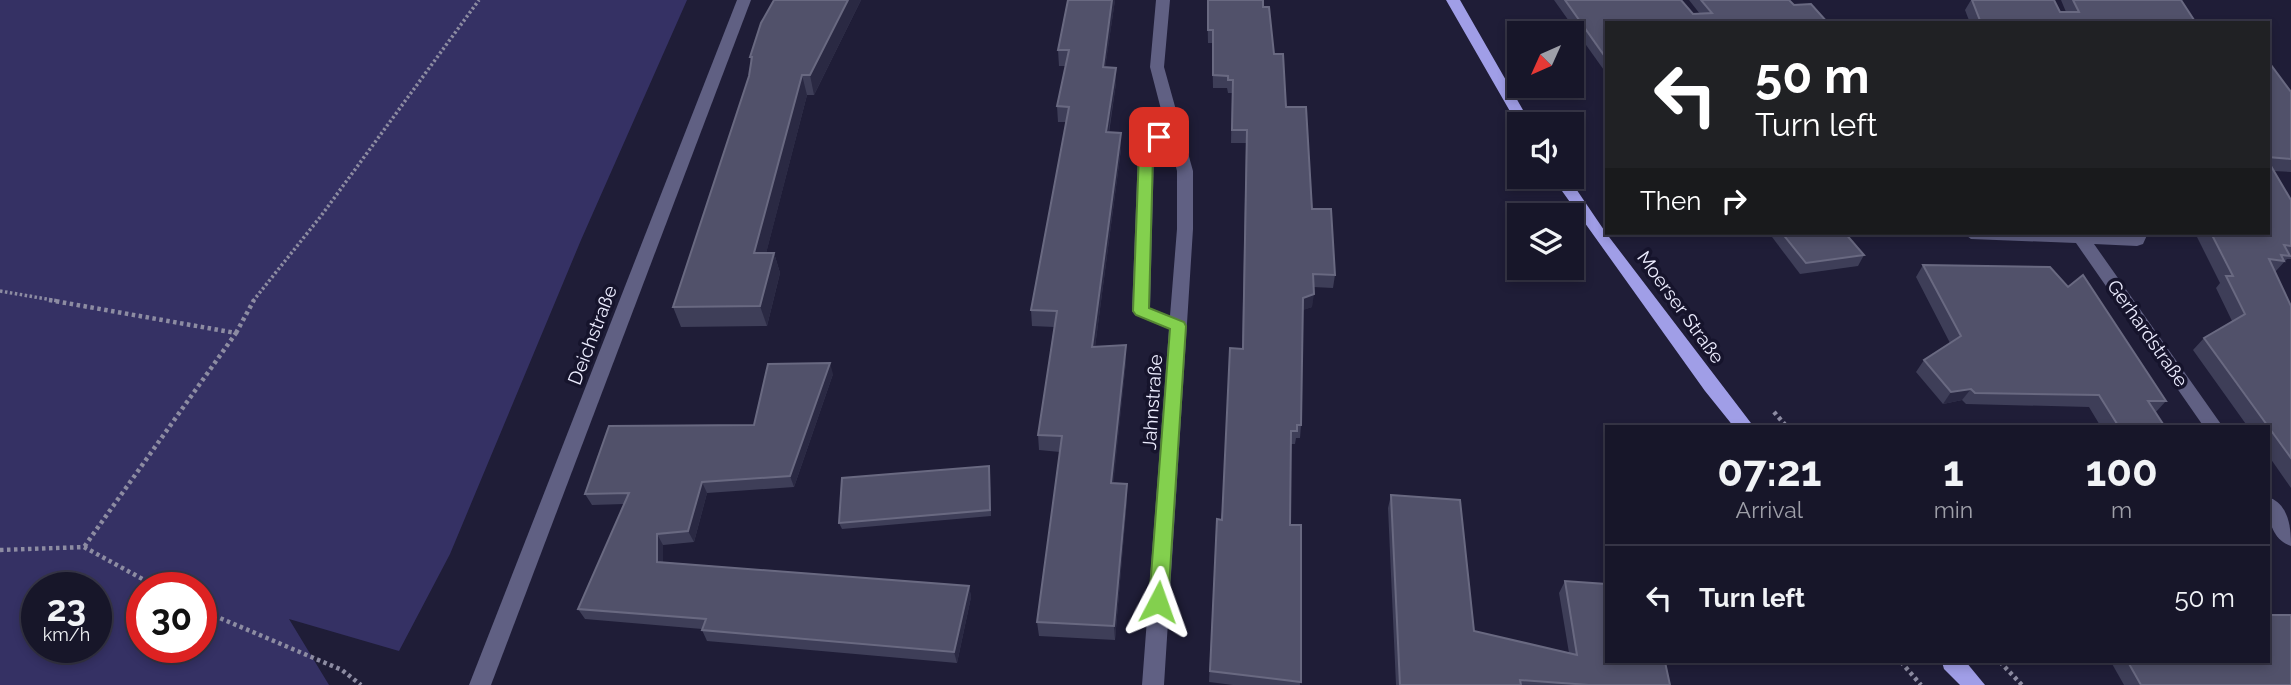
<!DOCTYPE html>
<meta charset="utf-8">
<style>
:root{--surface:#171629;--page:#242335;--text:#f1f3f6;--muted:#9e9fa8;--line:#363546}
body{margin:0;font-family:Raleway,sans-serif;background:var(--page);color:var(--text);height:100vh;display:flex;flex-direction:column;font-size:26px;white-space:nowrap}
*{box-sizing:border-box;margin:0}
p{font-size:23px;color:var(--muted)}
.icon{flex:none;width:38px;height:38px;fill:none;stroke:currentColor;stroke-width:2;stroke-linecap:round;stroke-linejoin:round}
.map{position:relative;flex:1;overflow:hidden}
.panel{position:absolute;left:1605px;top:425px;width:665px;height:238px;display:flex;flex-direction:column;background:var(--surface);border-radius:0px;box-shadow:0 4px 10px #0003,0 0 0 2px var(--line)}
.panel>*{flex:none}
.guide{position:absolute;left:1605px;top:21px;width:665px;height:214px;border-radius:0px;box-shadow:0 4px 10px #0003,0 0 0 2px var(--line);background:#202124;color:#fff;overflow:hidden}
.needle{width:46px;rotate:225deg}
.tools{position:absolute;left:1507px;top:21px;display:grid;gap:14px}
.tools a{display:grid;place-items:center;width:77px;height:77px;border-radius:0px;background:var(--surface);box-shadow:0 4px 10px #0003,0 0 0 2px var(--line);font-size:35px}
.speed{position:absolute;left:21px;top:572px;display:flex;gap:14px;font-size:35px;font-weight:700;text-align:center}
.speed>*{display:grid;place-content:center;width:91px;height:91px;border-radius:50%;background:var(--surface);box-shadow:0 4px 10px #0003,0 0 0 2px var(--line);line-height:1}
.speed small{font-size:18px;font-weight:400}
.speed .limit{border:10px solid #d22;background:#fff;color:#111}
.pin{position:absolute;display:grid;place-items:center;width:60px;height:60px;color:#fff;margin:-30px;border-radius:14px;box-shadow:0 4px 10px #0006}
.me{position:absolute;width:77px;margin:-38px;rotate:4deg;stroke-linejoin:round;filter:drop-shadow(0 0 5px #0008)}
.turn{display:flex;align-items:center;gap:24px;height:147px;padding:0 35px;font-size:32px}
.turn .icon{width:91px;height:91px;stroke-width:2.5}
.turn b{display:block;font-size:49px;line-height:60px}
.then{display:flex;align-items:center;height:66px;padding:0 35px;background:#0003;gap:14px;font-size:26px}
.eta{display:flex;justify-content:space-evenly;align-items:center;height:119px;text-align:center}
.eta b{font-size:42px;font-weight:700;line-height:49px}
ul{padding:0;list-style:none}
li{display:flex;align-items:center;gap:21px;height:105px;padding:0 35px;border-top:2px solid var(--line)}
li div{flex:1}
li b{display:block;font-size:26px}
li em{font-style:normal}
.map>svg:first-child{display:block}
.green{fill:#353164;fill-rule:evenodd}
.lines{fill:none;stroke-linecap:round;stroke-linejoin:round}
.path-far1{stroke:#8d8ca2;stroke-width:3.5;stroke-dasharray:2.5 2.5;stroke-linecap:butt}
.path{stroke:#8d8ca2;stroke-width:4.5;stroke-dasharray:3.5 3.5;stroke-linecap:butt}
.minor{fill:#606083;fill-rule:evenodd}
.major{fill:#a09ee7;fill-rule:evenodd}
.wall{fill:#3e3e58}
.shaded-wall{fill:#2a2943}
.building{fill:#51516a;stroke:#696981;stroke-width:2}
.route{fill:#83d04e;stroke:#558733;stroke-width:2}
.labels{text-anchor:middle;stroke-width:7;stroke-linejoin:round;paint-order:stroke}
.street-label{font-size:19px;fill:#ededff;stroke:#16142c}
</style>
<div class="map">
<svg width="2291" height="685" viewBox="0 0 2291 685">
<rect width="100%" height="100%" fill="#1f1d37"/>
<path class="green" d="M0 0H687L581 240 450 554 399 651 289 619 329 685H0ZM37 588H96V648H37ZM142 588H201V648H142Z"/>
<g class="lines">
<g class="path-far1">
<polyline points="0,291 58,301"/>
<polyline points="253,301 321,216 479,0"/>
</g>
<g class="path">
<polyline points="49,300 236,333 84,547"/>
<polyline points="236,333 254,300"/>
<polyline points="1774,412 1787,427"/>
<polyline points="0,550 84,547 159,588"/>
<polyline points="201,610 342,670 361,685"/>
<polyline points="1901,662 1921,685"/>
<polyline points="2000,662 2022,685"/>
</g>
<g class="minor">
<polygon points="737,0 751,0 491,685 469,685"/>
<path d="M1156 0H1170L1164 67 1193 171V229L1164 685H1142L1169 329 1135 315 1132 311 1138 153 1164 121 1150 67ZM1168 136 1177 171V229L1170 316 1150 308 1154 154Z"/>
<polygon points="1963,233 2148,233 2143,244 2137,246 2094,244 2223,427 2204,427 2076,243 1971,239"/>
<path d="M2268 497C2289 504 2291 528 2291 546 2270 539 2268 516 2268 497Z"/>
</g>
<g class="major">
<polygon points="1446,0 1460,0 1531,124 1519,124 1519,127"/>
<polygon points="1552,177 1568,177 1606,233 1754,427 1734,427 1705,391"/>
<polygon points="1942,662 1966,662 1985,685 1960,685 1944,669"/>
</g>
</g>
<g class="wall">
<polygon points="774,0 861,0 814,95 807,95 766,253 774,253 780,273 767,326 681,327 673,307 749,76 751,63 750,57"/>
<polygon points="1068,0 1115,0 1105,67 1116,83 1109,133 1121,133 1121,149 1095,347 1126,361 1113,483 1127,499 1115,640 1039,636 1037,622 1060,452 1039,450 1038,435 1054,327 1032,326 1031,310 1067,122 1058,122 1057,106 1066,66 1059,66 1058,50"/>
<polygon points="1207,0 1263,0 1263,7 1274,54 1312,209 1335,275 1333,288 1313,287 1312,307 1302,310 1301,425 1300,438 1296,438 1295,444 1291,444 1290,525 1300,685 1233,685 1209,682 1216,532 1221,520 1242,349 1246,143 1231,143 1232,93 1228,93 1227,88 1213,88 1212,43 1208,43"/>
<polygon points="1554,0 1681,0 1693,14 1700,14 1689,0 1789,0 1794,5 1606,23 1606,73"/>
<polygon points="1971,0 2054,0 2060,12 2066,12 2061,0 2181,0 2196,23 1970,23 1965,10"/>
<polygon points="2268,65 2291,92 2291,172 2274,171 2291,200 2291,259 2287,259 2275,272 2291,306 2291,488 2268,455 2268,427 2248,427 2193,350 2204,338 2232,321 2216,288 2220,283 2195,233 2268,233"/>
<polygon points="1769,233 1845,233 1864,255 1858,266 1800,274"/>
<polygon points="1923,265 2166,401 2155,413 2165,427 2101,427 2089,407 1966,404 1962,400 1943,404 1916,372 1924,360 1950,343 1916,277"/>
<polygon points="833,374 794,487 707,493 694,542 663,545 663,562 969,586 971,597 957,663 707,641 702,630 702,629 585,619 578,609 624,504 592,505 585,494 754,425"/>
<polygon points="990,473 991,516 842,529 839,523"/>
<polygon points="1391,495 1474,631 1569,653 1559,593 1565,581 1670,685 1396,685 1388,508"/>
<polygon points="2111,662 2268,662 2291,685 2124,685"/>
</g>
<g class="shaded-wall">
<polygon points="848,0 861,0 814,95 810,75"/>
<polygon points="1112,0 1115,0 1103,83 1103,67"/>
<polygon points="1116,68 1116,83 1106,148 1106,132"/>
<polygon points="802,75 807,95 761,273 754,253"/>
<polygon points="1121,133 1121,149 1093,362 1092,347"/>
<polygon points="774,253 780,273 767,326 760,306"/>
<polygon points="1314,294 1312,307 1301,311 1303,298"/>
<polygon points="1126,345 1126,361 1112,498 1111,483"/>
<polygon points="830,363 833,374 794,487 790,476"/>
<polygon points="1971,389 1962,400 1943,404 1951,392"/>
<polygon points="702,482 707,493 694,542 688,531"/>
<polygon points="1127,484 1127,499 1115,640 1114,626"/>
<polygon points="657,534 663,545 663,573 657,562"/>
<polygon points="969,586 971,597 957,663 954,652"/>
</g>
<g class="building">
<polygon points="774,0 848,0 810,75 802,75 754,253 774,253 760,306 673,307 749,76 752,57 750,57 761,23"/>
<polygon points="1068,0 1112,0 1103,67 1116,68 1106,132 1121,133 1092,347 1126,345 1111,483 1127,484 1114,626 1037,622 1062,436 1038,435 1057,311 1031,310 1069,107 1057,106 1069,50 1058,50"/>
<polygon points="1208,0 1263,0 1263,7 1269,7 1274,54 1283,54 1286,107 1306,107 1312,209 1331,209 1335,275 1313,274 1314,294 1303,298 1301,425 1297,425 1297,431 1291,431 1290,525 1301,525 1301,682 1210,671 1217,519 1222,520 1230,348 1243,349 1247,130 1232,130 1233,80 1228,80 1228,76 1213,75 1213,30 1208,30"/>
<polygon points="1565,0 1681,0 1693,14 1712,13 1701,0 1789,0 1794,5 1811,4 1828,23 1606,23 1606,58"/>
<polygon points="1972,0 2054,0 2060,12 2079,12 2073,0 2181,0 2196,23 1981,23"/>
<polygon points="2268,65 2271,65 2291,92 2291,159 2268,157"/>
<polygon points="2268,161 2291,200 2291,246 2284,245 2290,256 2281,255 2284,261 2269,259 2291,306 2291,458 2204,338 2245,314 2226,276 2233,276 2211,233 2268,233"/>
<polygon points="1782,233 1845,233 1864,255 1806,263"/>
<polygon points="1923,265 2050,267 2068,287 2083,275 2166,401 2148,401 2165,427 2119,427 2099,395 1975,393 1971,389 1951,392 1924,360 1961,336"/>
<polygon points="830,363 790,476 702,482 688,531 657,534 657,562 969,586 954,652 702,630 706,619 578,609 629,493 585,494 609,426 754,425 768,364"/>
<polygon points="989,466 990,510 839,523 842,478"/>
<polygon points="1391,495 1460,500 1474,631 1577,655 1565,581 1606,584 1606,662 1665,662 1670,685 1589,685 1520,680 1521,685 1400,685"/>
<polygon points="2268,615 2291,615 2291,685 2141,685 2128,662 2268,662"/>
</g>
<polygon class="route" points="1159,132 1166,137 1153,154 1149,308 1184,322 1186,326 1168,602 1165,608 1158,610 1152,608 1149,602 1170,329 1136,315 1133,311 1139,153 1155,134"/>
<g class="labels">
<g class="street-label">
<text transform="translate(1681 307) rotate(54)" y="7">Moerser Straße</text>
<text transform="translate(2148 333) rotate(55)" y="7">Gerhardstraße</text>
<text transform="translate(592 335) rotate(-69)" y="7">Deichstraße</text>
<text transform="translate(1152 402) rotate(-86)" y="7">Jahnstraße</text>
</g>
</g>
</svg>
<div class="tools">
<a><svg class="needle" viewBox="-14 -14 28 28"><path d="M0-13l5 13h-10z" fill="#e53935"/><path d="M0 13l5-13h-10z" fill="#9e9fa8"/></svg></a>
<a><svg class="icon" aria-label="sound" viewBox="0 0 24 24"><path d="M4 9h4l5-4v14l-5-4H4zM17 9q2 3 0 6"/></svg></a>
<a><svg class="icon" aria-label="layers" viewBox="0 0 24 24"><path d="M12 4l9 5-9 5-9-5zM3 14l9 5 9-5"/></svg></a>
</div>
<div class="speed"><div>23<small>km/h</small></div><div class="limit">30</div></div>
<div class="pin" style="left:1159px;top:137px;background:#d93025"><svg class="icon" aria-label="arrive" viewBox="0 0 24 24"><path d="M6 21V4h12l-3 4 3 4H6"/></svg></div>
<svg class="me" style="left:1158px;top:602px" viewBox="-20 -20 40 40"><path d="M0-17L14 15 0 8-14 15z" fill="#83d04e" stroke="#fff" stroke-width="4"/></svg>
<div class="guide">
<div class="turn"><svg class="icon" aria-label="left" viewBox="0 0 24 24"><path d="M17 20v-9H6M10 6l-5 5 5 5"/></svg><div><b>50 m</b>Turn left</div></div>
<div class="then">Then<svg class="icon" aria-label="right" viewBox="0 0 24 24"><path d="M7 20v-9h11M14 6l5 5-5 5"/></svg></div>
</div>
<section class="panel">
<div class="eta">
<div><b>07:21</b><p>Arrival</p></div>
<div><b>1</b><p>min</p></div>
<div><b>100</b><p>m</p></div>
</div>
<ul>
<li><svg class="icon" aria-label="left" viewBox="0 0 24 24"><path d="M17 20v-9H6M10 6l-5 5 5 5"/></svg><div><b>Turn left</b></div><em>50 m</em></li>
</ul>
</section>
</div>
